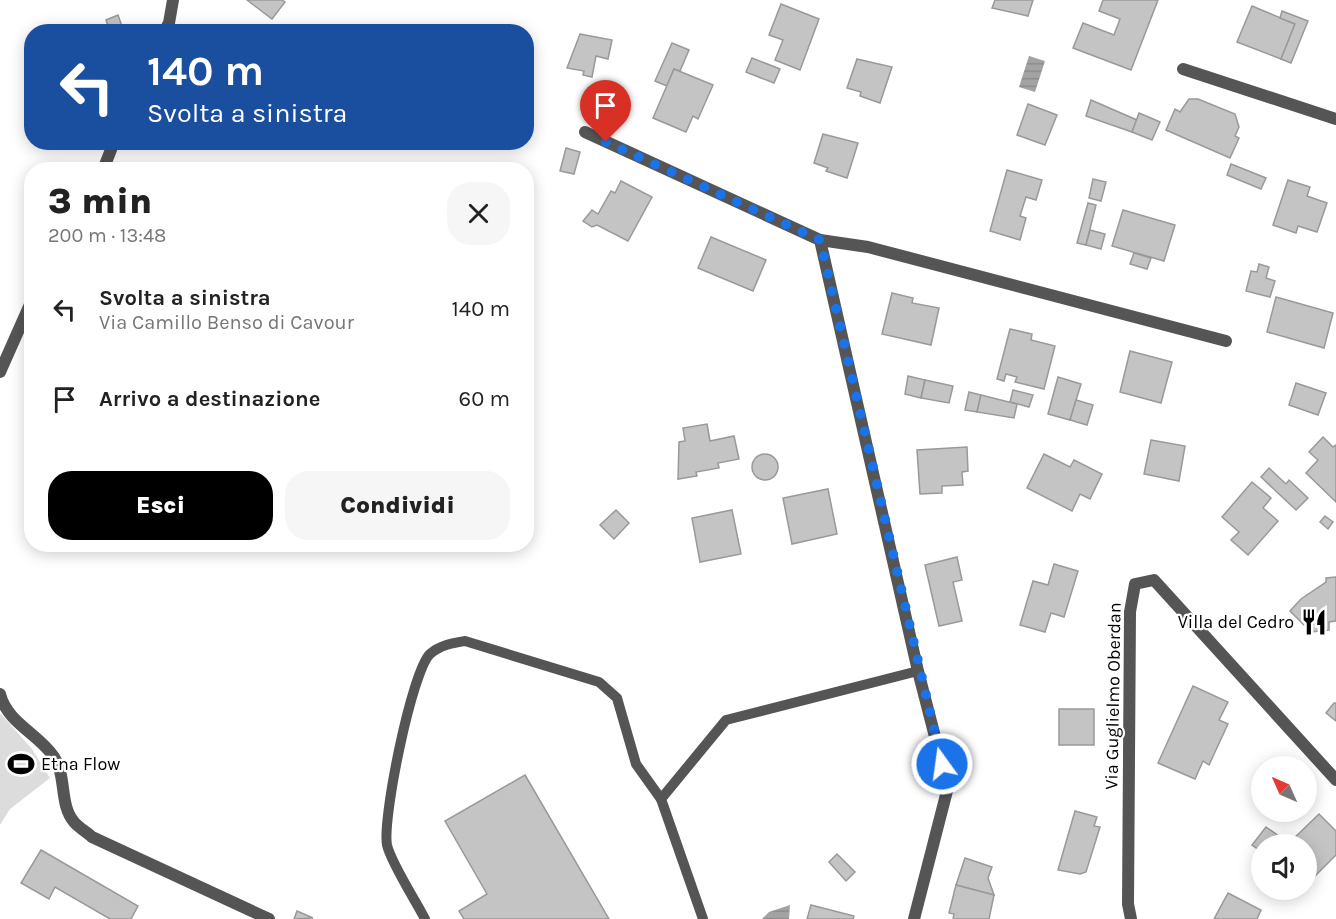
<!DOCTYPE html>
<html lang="it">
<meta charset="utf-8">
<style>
:root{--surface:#fff;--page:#f6f6f6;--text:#222;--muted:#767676;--accent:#000}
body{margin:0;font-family:Karla,sans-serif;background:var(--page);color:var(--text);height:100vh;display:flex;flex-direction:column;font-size:22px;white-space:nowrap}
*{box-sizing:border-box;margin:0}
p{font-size:20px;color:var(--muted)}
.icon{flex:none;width:33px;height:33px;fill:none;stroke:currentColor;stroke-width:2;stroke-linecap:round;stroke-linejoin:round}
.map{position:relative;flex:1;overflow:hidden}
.drawer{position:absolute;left:24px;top:162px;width:510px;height:390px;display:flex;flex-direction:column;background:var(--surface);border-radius:24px;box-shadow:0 3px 15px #0003}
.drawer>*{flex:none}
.banner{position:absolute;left:24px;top:24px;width:510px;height:126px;border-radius:24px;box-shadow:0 3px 15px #0003;background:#1a4fa0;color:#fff;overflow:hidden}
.needle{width:39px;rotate:315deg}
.tools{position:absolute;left:1251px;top:756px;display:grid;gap:12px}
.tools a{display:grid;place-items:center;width:66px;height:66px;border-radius:50%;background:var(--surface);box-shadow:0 3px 15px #0003;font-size:30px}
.pin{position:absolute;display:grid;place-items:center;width:51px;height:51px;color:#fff;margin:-62px -26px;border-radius:50% 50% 50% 0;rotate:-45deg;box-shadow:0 0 6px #0007}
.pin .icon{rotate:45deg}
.me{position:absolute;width:66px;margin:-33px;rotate:346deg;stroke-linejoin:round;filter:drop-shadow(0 0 4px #0008)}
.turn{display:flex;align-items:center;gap:21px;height:126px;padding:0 24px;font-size:27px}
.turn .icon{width:78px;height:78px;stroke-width:2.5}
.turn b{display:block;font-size:42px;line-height:51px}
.round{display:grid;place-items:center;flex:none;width:63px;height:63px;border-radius:24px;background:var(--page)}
.headline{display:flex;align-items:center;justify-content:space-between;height:102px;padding:0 24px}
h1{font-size:36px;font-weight:800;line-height:45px}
.action{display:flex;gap:12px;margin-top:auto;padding:12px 24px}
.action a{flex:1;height:69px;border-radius:24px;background:var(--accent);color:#fff;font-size:24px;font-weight:800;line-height:69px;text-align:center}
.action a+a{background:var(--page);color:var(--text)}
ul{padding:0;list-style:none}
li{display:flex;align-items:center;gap:18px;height:90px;padding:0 24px}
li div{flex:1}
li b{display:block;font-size:22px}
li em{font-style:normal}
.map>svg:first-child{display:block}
.grass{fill:#dcdcdc}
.water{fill:url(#water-rules)}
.building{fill:#c4c4c4;stroke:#999;stroke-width:1.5}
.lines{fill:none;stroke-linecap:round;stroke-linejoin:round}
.lane{stroke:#555;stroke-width:10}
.street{stroke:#555;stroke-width:12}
.route{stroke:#1a73e8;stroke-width:10;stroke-dasharray:0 18}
.labels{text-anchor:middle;stroke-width:4.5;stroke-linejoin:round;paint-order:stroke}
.poi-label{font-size:18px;fill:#000;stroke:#fff;text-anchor:end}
.street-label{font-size:18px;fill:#000;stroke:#fff}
</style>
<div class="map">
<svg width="1336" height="919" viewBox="0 0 1336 919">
<defs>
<pattern id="water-rules" width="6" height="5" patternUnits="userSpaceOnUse" patternTransform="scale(1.5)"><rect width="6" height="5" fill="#a3a3a3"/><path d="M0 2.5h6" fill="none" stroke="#8b8b8b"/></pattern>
</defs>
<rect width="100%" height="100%" fill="#fff"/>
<polygon class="grass" points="0,713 32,749 50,778 10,809 0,825"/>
<g class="water">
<polygon points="1029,56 1045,61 1035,92 1019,87"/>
<polygon points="790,905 789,919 762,919 769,912"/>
</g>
<g class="building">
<polygon points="247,0 282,0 285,2 272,19"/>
<polygon points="995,0 1033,0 1028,16 992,8"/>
<polygon points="1103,0 1158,0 1131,70 1073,48 1083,23 1114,35 1120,19 1099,11"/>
<polygon points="781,4 819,19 800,70 775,60 783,40 769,35"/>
<polygon points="1252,6 1295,24 1281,59 1237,42"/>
<polygon points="1282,11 1308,21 1291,63 1281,59 1295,24 1280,18"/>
<polygon points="118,15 124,32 110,32 106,20"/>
<polygon points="580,34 612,40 608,59 596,56 592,77 583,75 584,71 567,68"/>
<polygon points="672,43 689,50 680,71 674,69 667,86 655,81"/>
<polygon points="752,58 780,69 774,83 746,72"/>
<polygon points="857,59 892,67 880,103 860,96 861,92 847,88"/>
<polygon points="674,69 713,85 698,119 693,116 686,132 653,118"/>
<polygon points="1189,99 1198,99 1235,114 1239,127 1235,136 1239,138 1230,158 1166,130 1175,109 1180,112"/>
<polygon points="1091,100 1137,120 1132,132 1086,116"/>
<polygon points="1028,104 1057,115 1045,145 1017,135"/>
<polygon points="1139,113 1160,122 1152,140 1132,132"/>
<polygon points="823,134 858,143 847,178 826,171 828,168 814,163"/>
<polygon points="566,148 580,152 574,174 560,171"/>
<polygon points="1231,164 1266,178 1261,189 1227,175"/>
<polygon points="1007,170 1042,180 1036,200 1026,197 1020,216 1026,218 1020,240 990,231"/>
<polygon points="1093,179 1106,182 1101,201 1089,198"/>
<polygon points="1288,180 1310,187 1307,196 1327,203 1317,232 1298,226 1296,233 1273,225"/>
<polygon points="621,181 652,197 628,241 597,225 592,227 583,221 592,210 598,214 611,191 615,193"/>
<polygon points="1088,203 1096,205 1086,245 1077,243"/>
<polygon points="1123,210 1175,225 1164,261 1112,246"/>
<polygon points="1090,230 1105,234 1101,249 1086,245"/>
<polygon points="711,237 766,260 753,291 698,268"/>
<polygon points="1134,253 1151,258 1147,269 1130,264"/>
<polygon points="1259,264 1269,267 1266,278 1275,281 1270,297 1246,291 1251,271 1257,272"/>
<polygon points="892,293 913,298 912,303 939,308 931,345 882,334"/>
<polygon points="1276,297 1333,313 1324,348 1267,332"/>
<polygon points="1010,329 1032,334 1031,340 1055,346 1044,389 1015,382 1017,377 1006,374 1004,381 997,379"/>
<polygon points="1130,351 1172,362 1161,403 1120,392"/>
<polygon points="908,376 925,380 921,398 905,394"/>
<polygon points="1058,377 1081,384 1070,420 1048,414"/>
<polygon points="925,380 953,386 949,403 921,398"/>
<polygon points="1296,383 1326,393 1318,415 1289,405"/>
<polygon points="1013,390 1033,395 1029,407 1010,402"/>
<polygon points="969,392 981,395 977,412 965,410"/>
<polygon points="981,395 1017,404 1014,418 977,412"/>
<polygon points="1076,400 1093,405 1087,425 1070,420"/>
<polygon points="707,424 710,441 734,436 739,459 718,463 719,468 696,472 697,476 678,479 679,442 685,441 683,428"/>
<polygon points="1323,437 1333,447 1336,445 1336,502 1306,473 1318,460 1309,452"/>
<polygon points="1151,440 1185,446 1179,481 1144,474"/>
<polygon points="967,447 968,471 962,472 963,485 942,486 942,493 920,494 917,450"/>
<circle cx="765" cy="467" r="13"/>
<polygon points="1044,454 1070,467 1074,460 1102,474 1090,499 1080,494 1072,511 1027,488"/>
<polygon points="1269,468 1286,484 1289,480 1308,498 1296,510 1261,477"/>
<polygon points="1252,482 1271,498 1263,508 1278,521 1248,555 1231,540 1239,532 1222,517"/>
<polygon points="828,489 837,534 792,544 783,498"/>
<polygon points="616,510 629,523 614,539 600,525"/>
<polygon points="732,510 741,554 700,562 692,518"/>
<polygon points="1325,516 1333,522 1328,529 1320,522"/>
<polygon points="957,557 962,580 953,582 962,621 939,626 925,565"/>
<polygon points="1054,564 1078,571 1064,617 1051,613 1045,632 1020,625 1033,581 1048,585"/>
<polygon points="1336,577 1336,621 1329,622 1329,630 1311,632 1290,611 1301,599 1326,582 1326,578"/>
<polygon points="1193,686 1228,702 1219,720 1228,724 1209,765 1203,761 1195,779 1158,763"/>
<polygon points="1334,703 1336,703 1336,721 1326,713"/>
<rect x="1059" y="709" width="35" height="36"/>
<polygon points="525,775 609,919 464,919 459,911 487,894 445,821"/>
<polygon points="1075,811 1097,817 1094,826 1100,827 1086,872 1080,874 1058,870"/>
<polygon points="1319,814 1336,831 1336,855 1313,878 1306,872 1306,844 1288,844"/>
<polygon points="1266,827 1282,838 1279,841 1282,844 1262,844 1262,852 1252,845"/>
<polygon points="41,850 138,906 131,919 110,919 55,887 49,899 21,883"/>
<polygon points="837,854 855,872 846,881 829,862"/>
<polygon points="965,858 992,867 988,878 994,895 956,885"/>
<polygon points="956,885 994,895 989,919 953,919 954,914 949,913"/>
<polygon points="1228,893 1261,910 1257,919 1214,919"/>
<polygon points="811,905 854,916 853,919 807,919"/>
<polygon points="297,911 313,918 294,919"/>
</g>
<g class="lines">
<g class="lane">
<path d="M425 919C416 901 391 863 387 845 382 819 412 671 430 654 440 645 453 643 465 641L599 682 617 698 636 764 661 799"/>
<polyline points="703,919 661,799 726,720 918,671"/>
</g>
<g class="street">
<polyline points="164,32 169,23 173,0"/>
<polyline points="1183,69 1336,119"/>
<polyline points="585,132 820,240 918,671 948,787 914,919"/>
<polyline points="103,170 114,142"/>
<polyline points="820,240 868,247 1226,341"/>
<polyline points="0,372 32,300"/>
<path d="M0 694C7 723 39 734 54 757 67 777 59 804 74 822 79 828 87 832 92 837L269 919"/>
<polyline points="1131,919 1128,904 1130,612 1135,584 1154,580 1336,780"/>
</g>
</g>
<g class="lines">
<polyline class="route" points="606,142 820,240 942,764"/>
</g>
<defs>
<g id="restaurant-bare" transform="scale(2.07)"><path d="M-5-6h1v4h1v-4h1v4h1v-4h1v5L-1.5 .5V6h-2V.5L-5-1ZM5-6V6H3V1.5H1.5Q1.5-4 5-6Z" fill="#000" stroke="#fff" stroke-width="2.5" paint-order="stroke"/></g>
<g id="stadium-bare" transform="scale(2.07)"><path d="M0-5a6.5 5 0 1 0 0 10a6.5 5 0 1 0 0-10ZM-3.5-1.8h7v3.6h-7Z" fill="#000" stroke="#fff" stroke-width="2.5" paint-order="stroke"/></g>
</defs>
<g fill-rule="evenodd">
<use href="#restaurant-bare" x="1314" y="622"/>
<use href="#stadium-bare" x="21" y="764"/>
</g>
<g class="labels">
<g class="poi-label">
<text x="1294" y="628">Villa del Cedro</text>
<text x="41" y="770" text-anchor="start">Etna Flow</text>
</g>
<g class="street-label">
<text transform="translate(1113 696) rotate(-89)" y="6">Via Guglielmo Oberdan</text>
</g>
</g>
</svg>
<div class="tools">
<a><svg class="needle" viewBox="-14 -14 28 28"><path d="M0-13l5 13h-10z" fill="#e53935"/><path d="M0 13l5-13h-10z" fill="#767676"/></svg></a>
<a><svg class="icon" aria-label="sound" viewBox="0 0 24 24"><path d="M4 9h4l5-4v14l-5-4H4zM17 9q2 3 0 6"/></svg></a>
</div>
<div class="pin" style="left:606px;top:142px;background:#d93025"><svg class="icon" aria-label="arrive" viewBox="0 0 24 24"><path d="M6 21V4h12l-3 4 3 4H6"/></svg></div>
<svg class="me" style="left:942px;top:764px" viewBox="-20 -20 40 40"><circle r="17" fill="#1a73e8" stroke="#fff" stroke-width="3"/><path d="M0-11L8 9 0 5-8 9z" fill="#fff"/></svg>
<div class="banner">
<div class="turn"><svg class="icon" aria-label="left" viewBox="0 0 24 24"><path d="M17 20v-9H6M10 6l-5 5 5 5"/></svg><div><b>140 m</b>Svolta a sinistra</div></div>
</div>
<section class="drawer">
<div class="headline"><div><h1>3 min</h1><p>200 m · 13:48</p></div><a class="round"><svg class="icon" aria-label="close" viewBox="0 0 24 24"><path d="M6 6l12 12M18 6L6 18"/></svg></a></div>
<ul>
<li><svg class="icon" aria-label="left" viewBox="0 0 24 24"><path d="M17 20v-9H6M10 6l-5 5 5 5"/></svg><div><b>Svolta a sinistra</b><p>Via Camillo Benso di Cavour</p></div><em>140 m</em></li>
<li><svg class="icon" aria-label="arrive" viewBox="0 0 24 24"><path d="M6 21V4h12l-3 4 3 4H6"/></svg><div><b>Arrivo a destinazione</b></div><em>60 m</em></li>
</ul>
<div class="action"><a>Esci</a><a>Condividi</a></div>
</section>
</div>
